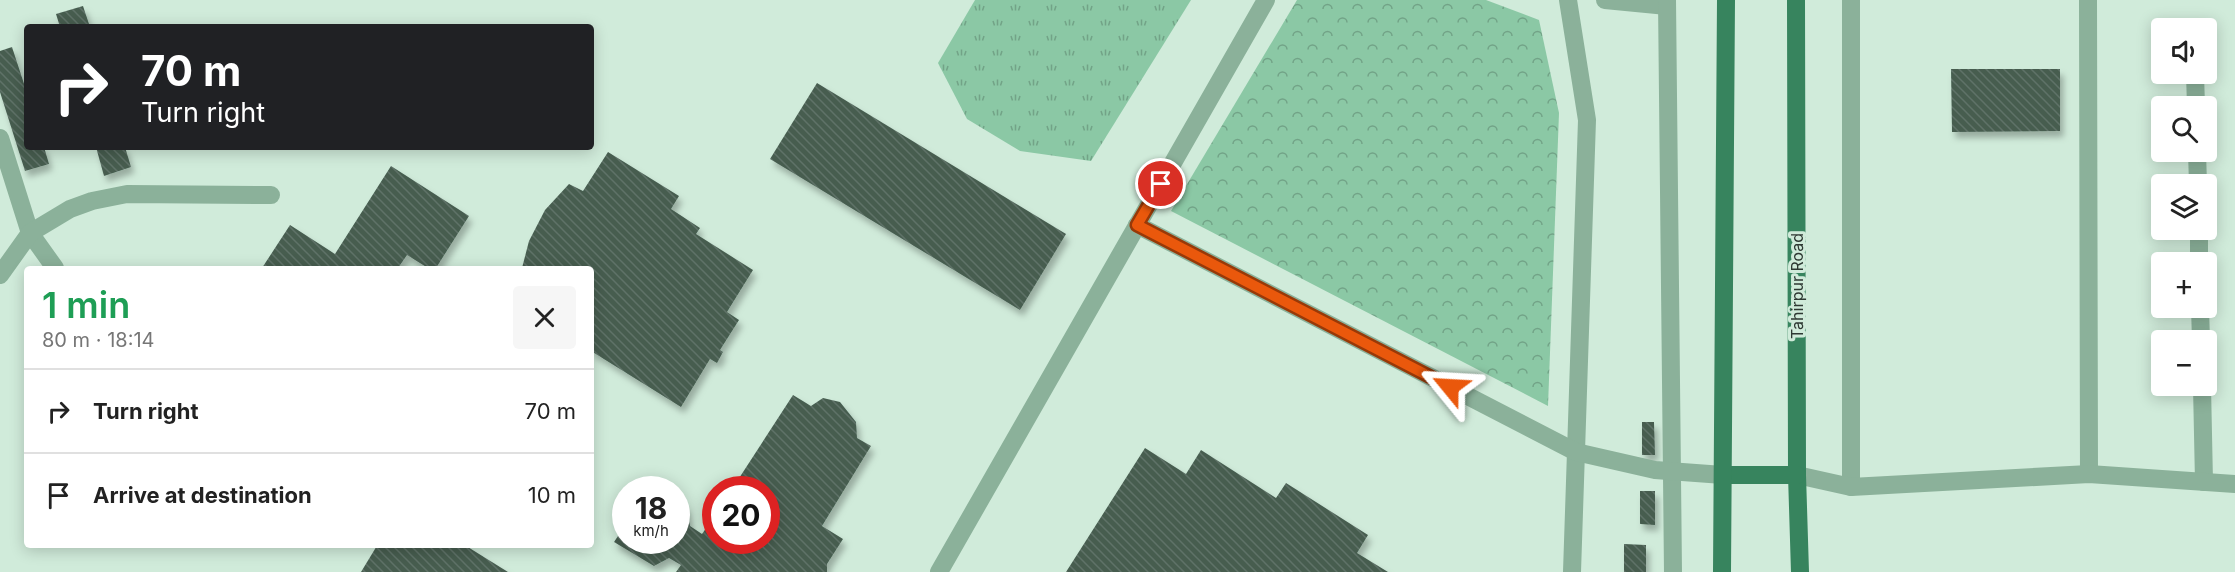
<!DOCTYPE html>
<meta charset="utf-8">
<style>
:root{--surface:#fff;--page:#f6f6f6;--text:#222;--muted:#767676;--line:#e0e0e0}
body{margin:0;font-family:Inter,sans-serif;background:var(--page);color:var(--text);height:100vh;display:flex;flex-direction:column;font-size:22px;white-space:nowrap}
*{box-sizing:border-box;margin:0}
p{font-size:20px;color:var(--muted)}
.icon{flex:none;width:33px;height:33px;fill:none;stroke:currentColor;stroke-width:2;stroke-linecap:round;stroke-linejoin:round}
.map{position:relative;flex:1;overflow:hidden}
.details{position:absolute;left:24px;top:266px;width:570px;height:282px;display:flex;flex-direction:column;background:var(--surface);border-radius:6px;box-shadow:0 3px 15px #0003}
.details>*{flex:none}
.top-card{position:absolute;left:24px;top:24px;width:570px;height:126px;border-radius:6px;box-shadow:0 3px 15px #0003;background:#202124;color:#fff;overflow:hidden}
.fabs{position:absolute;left:2151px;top:18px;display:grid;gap:12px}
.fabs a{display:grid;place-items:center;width:66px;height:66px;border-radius:6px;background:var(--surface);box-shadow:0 3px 15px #0003;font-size:30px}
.speed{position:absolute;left:612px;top:476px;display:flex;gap:12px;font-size:30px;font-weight:700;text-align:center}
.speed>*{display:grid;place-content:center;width:78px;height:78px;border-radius:50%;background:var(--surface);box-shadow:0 3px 15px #0003;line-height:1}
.speed small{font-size:15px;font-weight:400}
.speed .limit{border:9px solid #d22;background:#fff;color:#111}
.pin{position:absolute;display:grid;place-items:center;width:51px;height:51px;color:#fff;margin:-26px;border:3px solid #fff;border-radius:50%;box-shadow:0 2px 6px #0007}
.me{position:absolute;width:66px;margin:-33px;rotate:297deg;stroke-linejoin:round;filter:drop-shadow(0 0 4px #0008)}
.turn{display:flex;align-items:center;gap:21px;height:126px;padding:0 18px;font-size:27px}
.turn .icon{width:78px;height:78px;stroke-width:2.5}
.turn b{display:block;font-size:42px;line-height:51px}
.round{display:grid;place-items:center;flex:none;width:63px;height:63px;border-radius:6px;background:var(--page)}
.headline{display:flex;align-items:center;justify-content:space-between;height:102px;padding:0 18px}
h1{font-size:36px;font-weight:600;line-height:45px;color:#1e9e55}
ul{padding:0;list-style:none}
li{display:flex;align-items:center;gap:18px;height:84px;padding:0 18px;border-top:2px solid var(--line)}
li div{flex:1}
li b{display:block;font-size:22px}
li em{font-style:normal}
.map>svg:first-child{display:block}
.grass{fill:url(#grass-tufts)}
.park{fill:url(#park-crowns)}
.building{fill:url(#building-back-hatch);filter:url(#shadow)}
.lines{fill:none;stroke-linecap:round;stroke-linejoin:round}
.minor{stroke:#8bb19a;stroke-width:18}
.major{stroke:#37845e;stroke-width:18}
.route-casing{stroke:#983908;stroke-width:15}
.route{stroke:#ea580c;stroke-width:10}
.labels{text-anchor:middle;stroke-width:6;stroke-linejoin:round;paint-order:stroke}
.street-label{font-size:16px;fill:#2e3933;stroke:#d0ebda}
</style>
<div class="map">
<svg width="2235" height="572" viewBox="0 0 2235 572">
<defs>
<pattern id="grass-tufts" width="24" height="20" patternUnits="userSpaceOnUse" patternTransform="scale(1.5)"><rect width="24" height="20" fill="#8bc8a5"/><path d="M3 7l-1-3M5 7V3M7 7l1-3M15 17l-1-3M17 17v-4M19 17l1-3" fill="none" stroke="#72a387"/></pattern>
<pattern id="park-crowns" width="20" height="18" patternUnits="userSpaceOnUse" patternTransform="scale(1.5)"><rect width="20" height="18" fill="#8bc8a5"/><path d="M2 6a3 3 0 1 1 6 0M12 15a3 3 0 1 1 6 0" fill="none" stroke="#72a387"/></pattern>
<pattern id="building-back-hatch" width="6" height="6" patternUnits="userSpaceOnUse" patternTransform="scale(1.5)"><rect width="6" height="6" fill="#465d50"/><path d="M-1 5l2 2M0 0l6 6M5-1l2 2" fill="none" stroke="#5e7267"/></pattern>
<filter id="shadow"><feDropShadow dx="3.5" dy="6" stdDeviation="3" flood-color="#0004"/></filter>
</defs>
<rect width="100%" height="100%" fill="#d0ebda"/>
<polygon class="grass" points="975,0 1191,0 1091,161 1020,151 967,119 938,63"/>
<polygon class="park" points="1297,0 1486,0 1539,20 1559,113 1548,406 1171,211"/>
<g class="building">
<polygon points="83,6 90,27 60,27 56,14"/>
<polygon points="12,47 27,93 27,147 44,147 49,164 25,171 0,92 0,51"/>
<polygon points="1951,69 2060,69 2060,131 1952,132"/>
<polygon points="817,83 1066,234 1020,310 770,159"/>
<polygon points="96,147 125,147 131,167 104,176"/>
<polygon points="608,152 679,196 671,209 700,228 696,234 753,270 727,312 739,320 720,350 723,352 717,363 710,359 681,407 591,351 591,268 522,268 529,241 545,210 569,184 583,191"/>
<polygon points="391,166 469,216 436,268 428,268 407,255 398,268 262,268 290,225 335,254"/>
<polygon points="793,395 811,406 823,398 840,402 856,422 857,438 871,446 822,526 843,539 827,564 827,572 676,572 681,565 669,558 654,566 614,542 626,524 626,540 676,540 676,500 686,506 690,526 702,534 716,514 716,540 766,540 766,489 732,489"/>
<polygon points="1642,422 1654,422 1655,455 1642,455"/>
<polygon points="1145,448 1186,474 1201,450 1276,498 1286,483 1368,535 1357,553 1388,572 1066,572"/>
<polygon points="1640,491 1655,491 1655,525 1640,524"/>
<polygon points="378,544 463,544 508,572 361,572"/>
<polygon points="1624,544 1646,545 1646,572 1624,572"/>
</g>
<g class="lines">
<g class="minor">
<polyline points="1568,0 1587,120 1572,572"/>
<polyline points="1605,0 1667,6"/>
<polyline points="1667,0 1673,572"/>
<polyline points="1851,0 1851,487"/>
<polyline points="2088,0 2089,474"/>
<polyline points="2195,74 2196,106"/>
<polyline points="0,138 30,233 55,268"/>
<polyline points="2197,152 2198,184"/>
<polyline points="1137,225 1576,452 1655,470 1723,475"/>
<polyline points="2199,230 2199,262"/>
<polyline points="0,275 30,233 70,209 92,201 127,194 271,195"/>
<polyline points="2200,308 2201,340"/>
<polyline points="2202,386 2204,482"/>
<polyline points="1797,475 1851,487 2089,474 2235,484"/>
<polyline points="939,572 1266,0"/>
</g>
<g class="major">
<polyline points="1796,0 1797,475 1800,572"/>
<polyline points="1723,475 1797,475"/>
<polyline points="1722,572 1726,0"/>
</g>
</g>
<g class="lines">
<g class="route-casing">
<polyline id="route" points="1161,184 1137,225 1450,387"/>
</g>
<use href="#route" class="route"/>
</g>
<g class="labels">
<g class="street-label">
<text transform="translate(1797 286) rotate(-90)" y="6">Tahirpur Road</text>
</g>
</g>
</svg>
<div class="fabs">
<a><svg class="icon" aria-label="sound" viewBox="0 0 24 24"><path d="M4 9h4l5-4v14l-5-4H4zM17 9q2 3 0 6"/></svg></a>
<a><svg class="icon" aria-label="search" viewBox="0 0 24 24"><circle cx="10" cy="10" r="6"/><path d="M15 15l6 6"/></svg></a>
<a><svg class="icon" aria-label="layers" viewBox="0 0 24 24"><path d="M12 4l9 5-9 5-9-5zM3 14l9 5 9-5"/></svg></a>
<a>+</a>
<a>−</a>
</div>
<div class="speed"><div>18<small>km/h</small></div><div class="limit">20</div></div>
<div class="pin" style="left:1161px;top:184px;background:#d93025"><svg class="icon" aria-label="arrive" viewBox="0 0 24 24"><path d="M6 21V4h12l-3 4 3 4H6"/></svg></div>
<svg class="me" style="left:1450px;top:387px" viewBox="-20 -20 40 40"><path d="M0-17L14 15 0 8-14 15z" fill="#ea580c" stroke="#fff" stroke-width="4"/></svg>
<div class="top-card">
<div class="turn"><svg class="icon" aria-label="right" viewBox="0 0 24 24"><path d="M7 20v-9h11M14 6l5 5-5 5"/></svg><div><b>70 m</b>Turn right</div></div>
</div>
<section class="details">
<div class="headline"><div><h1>1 min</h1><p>80 m · 18:14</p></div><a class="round"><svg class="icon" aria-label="close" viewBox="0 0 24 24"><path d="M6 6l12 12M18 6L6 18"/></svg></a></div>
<ul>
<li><svg class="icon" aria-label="right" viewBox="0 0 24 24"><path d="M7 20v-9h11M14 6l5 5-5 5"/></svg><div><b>Turn right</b></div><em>70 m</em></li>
<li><svg class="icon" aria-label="arrive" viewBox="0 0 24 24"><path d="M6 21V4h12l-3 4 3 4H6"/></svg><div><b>Arrive at destination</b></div><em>10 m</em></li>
</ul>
</section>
</div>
